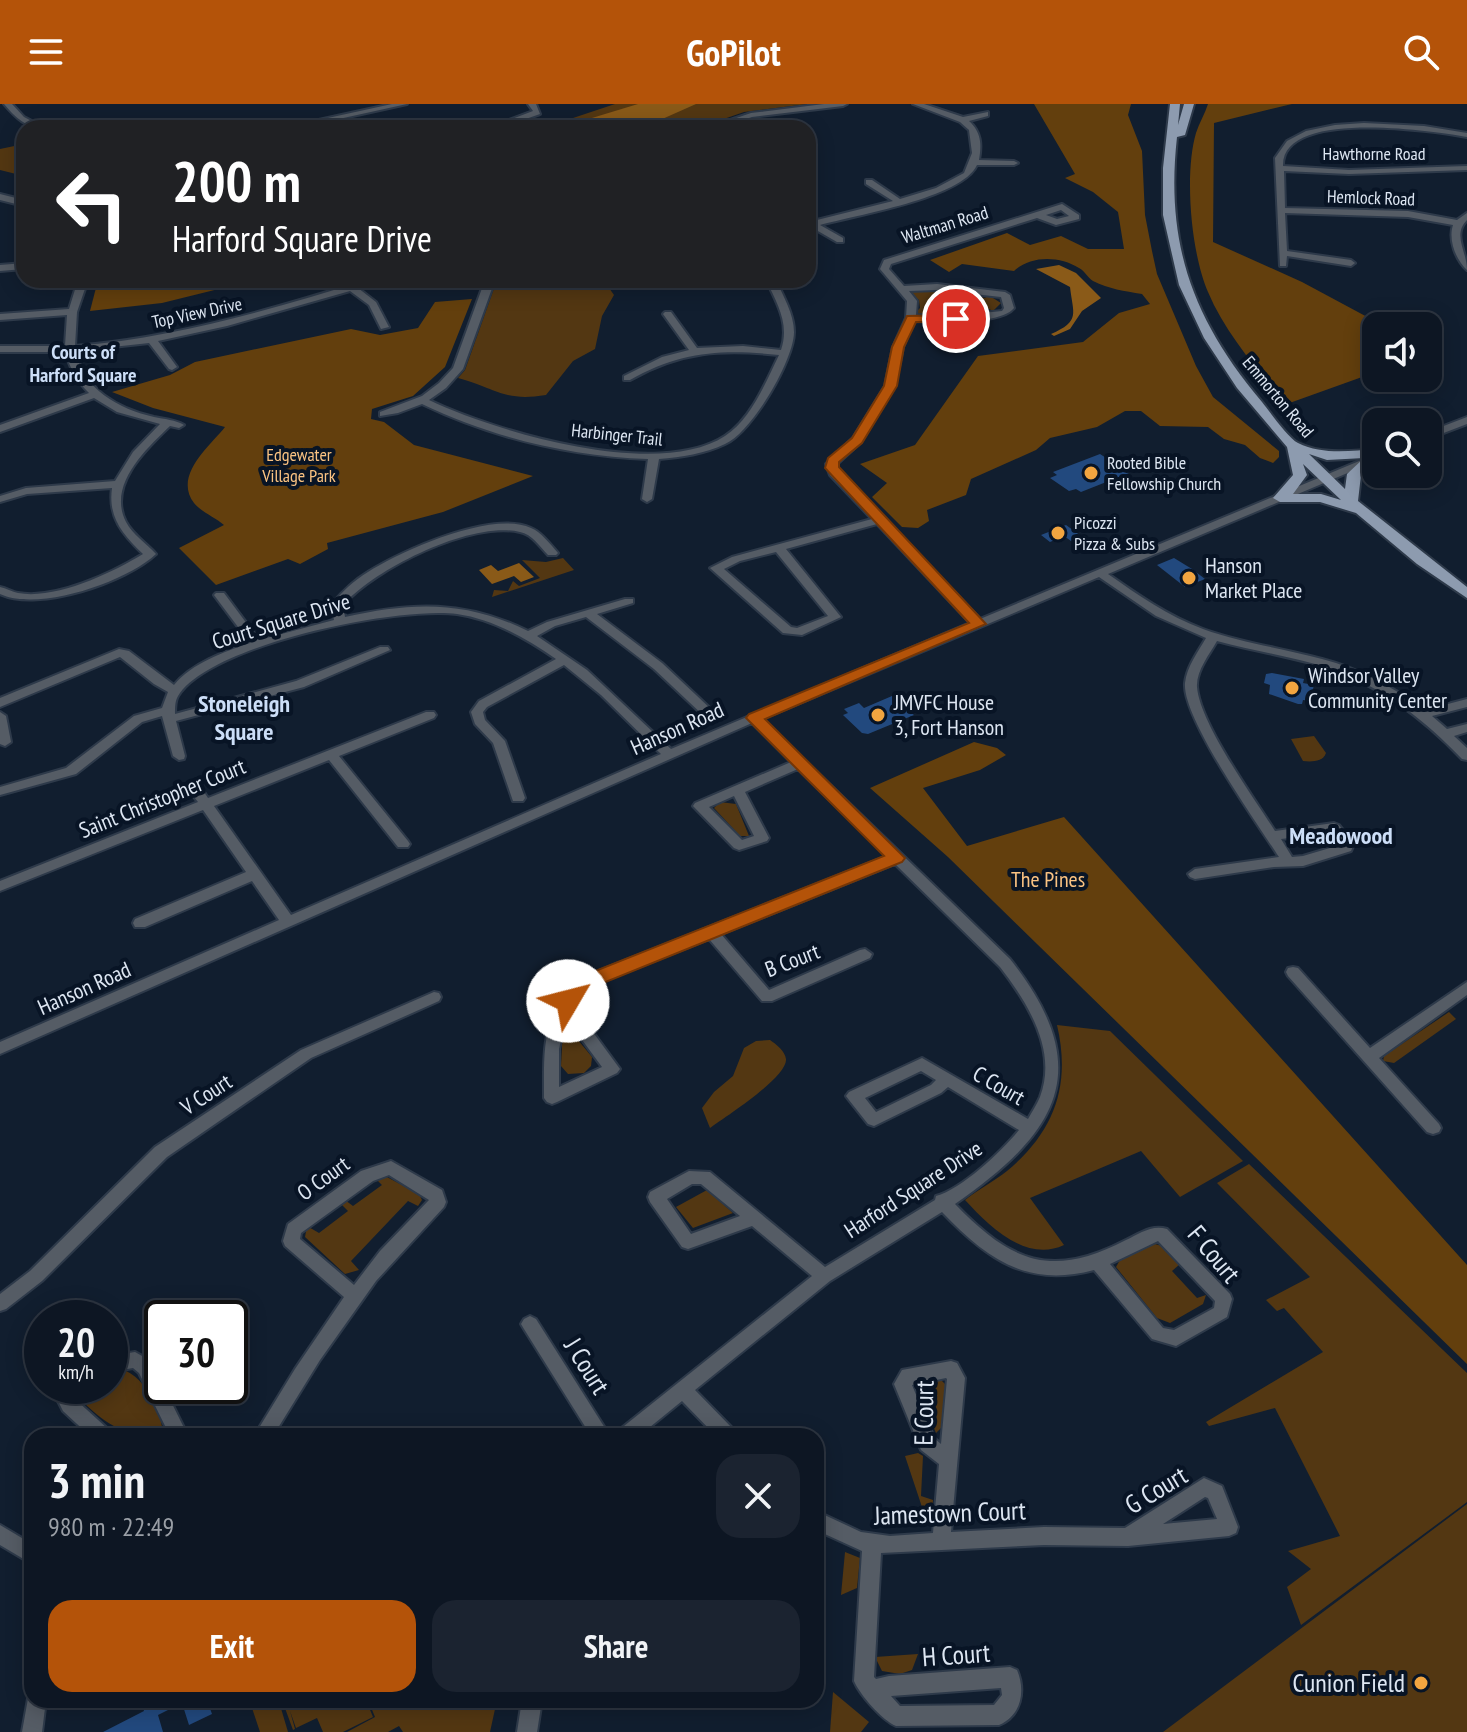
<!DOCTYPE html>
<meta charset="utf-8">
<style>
:root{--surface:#0d1623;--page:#1b2330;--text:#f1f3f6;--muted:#9a9fa6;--line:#2d3541;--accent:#b45309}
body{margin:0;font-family:"PT Sans Narrow",sans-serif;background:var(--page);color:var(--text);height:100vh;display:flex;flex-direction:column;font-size:30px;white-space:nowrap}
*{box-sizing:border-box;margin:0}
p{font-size:26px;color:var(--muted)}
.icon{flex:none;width:44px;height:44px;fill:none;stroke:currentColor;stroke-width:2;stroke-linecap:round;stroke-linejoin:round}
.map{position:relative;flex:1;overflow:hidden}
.side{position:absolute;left:24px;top:1324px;width:800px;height:280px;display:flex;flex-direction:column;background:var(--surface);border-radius:24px;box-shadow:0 4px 20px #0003,0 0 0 2px var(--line)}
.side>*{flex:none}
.guide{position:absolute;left:16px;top:16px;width:800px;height:168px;border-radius:24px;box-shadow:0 4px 20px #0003,0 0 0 2px var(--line);background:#202124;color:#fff;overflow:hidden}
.fabs{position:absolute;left:1362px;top:208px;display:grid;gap:16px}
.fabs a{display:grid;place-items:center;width:80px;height:80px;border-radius:16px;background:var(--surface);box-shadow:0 4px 20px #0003,0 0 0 2px var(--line);font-size:40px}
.speed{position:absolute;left:24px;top:1196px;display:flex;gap:16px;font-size:40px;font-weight:700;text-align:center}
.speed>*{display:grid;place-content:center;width:104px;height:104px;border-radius:50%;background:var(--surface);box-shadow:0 4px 20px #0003,0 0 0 2px var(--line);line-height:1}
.speed small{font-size:20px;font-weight:400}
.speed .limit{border:4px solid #111;border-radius:12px;background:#fff;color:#111}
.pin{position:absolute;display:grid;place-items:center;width:68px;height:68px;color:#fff;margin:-34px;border:4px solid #fff;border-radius:50%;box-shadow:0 2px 8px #0007}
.me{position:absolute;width:88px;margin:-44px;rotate:53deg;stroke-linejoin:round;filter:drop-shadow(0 0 6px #0008)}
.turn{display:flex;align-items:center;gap:28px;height:168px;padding:0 24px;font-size:36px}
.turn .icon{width:104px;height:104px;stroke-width:2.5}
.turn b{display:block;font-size:56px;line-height:68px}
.round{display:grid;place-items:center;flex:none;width:84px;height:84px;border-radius:24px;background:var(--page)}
.head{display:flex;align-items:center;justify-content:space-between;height:136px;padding:0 24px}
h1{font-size:48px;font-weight:800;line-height:60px}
.button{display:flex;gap:16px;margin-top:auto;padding:16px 24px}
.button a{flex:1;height:92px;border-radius:24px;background:var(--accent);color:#fff;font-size:32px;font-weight:800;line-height:92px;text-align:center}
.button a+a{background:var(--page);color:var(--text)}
header{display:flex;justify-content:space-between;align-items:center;height:104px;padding:0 24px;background:var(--accent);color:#fff;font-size:36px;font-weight:800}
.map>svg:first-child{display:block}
.green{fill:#533712}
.forest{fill:#633f0d}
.water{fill:#8a5a18}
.building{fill:#22497e}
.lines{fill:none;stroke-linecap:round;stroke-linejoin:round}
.minor-casing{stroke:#2e3a4a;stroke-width:4}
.major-casing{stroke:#2e3a4a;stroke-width:4}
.minor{fill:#555c65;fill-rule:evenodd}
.major{fill:#8d9baf;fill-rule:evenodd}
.route{fill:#b45309;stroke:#753606;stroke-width:2}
.poi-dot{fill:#f2a540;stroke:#081425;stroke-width:3}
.labels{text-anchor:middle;stroke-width:8;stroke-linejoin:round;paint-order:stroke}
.far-street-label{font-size:18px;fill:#dde6f2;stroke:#081425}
.far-park-label{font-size:18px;fill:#fbc382;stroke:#081425}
.far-poi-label{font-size:18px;fill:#dde6f2;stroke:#081425;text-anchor:start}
.far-neighbourhood-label{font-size:20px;font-weight:bold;fill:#ccdef7;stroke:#081425}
.poi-label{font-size:22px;fill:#dde6f2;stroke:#081425;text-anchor:start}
.street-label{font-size:22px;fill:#dde6f2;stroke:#081425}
.park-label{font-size:22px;fill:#fbc382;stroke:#081425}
.neighbourhood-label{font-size:24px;font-weight:bold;fill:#ccdef7;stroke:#081425}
.near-street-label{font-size:26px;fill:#dde6f2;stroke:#081425}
.near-poi-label{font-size:26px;fill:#dde6f2;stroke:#081425;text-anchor:end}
</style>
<header><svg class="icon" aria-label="menu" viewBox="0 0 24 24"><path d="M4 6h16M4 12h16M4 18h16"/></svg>GoPilot<svg class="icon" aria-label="search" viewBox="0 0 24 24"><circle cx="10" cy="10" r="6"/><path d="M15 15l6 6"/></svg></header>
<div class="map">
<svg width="1467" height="1628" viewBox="0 0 1467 1628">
<rect width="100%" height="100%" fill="#111e2f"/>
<g class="green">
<polygon points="615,0 808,0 744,8 698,24 543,24"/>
<polygon points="24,40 24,72 0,66 0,45"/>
<path d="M497 176H589L607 181 614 191 602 212 595 245 573 257 546 291C503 298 496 284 458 274L465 266Z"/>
<polygon points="927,184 985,194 988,191 1001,199 993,207 987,204 958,208 958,211 920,211 916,208 920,204 919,196 911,190 911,187"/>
<polygon points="563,454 574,466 492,493 494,486 508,487 513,477 519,482 540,474 522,456 546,458"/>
<path d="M1314 632 1326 649C1323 658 1311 658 1303 657L1291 635Z"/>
<polygon points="720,698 736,700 749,732 740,732 714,704"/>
<polygon points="1449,908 1456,915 1394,959 1383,957 1384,952"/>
<path d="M1057 921 1110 927 1243 1057 1180 1093 1141 1047 1030 1094 1064 1141C1026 1159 989 1122 965 1096 979 1085 994 1077 1007 1067 1055 1027 1071 981 1057 921Z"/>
<polygon points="563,923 568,924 592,953 591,962 584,969 568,970 561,962"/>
<path d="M770 936C776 940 785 947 786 955 788 973 725 1013 710 1024L702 1004 714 988 733 972 744 944 756 937Z"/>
<polygon points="1249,1060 1467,1269 1467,1398 1301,1521 1287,1483 1311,1465 1288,1447 1340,1432 1275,1304 1209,1322 1206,1318 1323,1248 1284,1204 1277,1207 1266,1196 1310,1173 1217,1079"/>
<polygon points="383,1071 419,1090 422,1096 418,1102 408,1097 351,1157 359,1166 345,1170 305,1133 307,1122 319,1129 348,1107 340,1099 345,1096 353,1102 382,1081 376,1075"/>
<polygon points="707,1086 733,1109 693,1124 676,1103"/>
<polygon points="1155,1140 1165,1143 1180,1160 1172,1167 1197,1194 1206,1191 1203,1200 1170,1219 1157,1214 1116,1163 1121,1154"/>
<path d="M123 1266C145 1272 163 1310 163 1332 125 1332 109 1323 82 1297L81 1292 87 1282H110V1268Z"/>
<polygon points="939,1274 946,1281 941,1324 936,1329 918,1285 923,1275"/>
<polygon points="918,1349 923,1352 921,1392 933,1396 931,1418 927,1418 905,1352"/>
<polygon points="1467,1400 1467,1628 1163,1628"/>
<polygon points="845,1448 860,1454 857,1484 841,1491"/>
<polygon points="918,1550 912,1566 900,1570 882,1567 875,1553"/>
<polygon points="833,1588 869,1618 861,1628 830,1628"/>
<polygon points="282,1596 366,1596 373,1613 343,1628 323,1628 317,1614 296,1624 290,1607 295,1625 293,1626"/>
<polygon points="368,1596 497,1596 490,1628 403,1628 399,1622 388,1628 347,1628 375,1613"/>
<polygon points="251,1601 280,1601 288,1628 260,1628"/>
</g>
<g class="forest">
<path d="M1034 0H1131L1128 11 1142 47 1145 111 1152 147 1157 170 1196 262 1213 293 1279 347V353L1273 359 1260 354 1245 341 1224 335 1208 323 1160 322 1141 307H1125L1097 323 1050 334 1036 346 971 375 966 391 927 406 929 417 918 424 902 423 872 393 887 379 860 360 915 341 978 252 1083 238 1119 209 1150 200 1142 190C1124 187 1109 185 1093 177 1087 173 1085 167 1079 164 1060 152 1031 151 1014 167L962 160 949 168 930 156 1007 129 1030 141 1061 132 1088 145H1124L1118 108 1093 88 1065 74 1075 70Z"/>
<path d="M1208 0H1292L1214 19 1213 138 1302 178 1384 222H1376V268L1284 301C1258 265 1225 229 1208 188 1191 149 1184 70 1196 29 1199 19 1205 10 1208 0Z"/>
<polygon points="98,176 255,176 162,199 90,207"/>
<path d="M472 195 445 263 413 292 372 305 371 315 384 318 414 341 533 372 443 408 327 439 328 445 300 460 288 455 216 481 179 444 224 421C216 414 200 407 194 399 173 371 210 342 225 323L153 304 112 288 170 271 195 258 351 225 380 231 418 224 435 198Z"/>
<polygon points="974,638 997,644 1006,651 980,666 923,684 967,742 1064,713 1467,1161 1467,1260 948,753 870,684"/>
</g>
<g class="water">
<polygon points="638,0 696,0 642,24 559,24"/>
<path d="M1059 161 1076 169 1101 194 1082 207 1070 225 1054 232 1051 230C1081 217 1073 210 1070 183L1036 165Z"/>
<polygon points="519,459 534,473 521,478 514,472 492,480 479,466 491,461 498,467"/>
</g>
<g class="building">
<polygon points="1100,350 1129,369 1081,388 1076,385 1069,387 1050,374 1057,371 1053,368"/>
<polygon points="1066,421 1089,438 1096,443 1085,447 1064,432 1050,438 1041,431"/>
<polygon points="1174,454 1192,465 1205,475 1185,483 1157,461"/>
<polygon points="1272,569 1304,575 1303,579 1314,581 1310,597 1303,596 1302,600 1298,600 1269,590 1270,581 1264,579 1266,570"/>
<polygon points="892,592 914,611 868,630 862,629 843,611 848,609 844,605 859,599 864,604"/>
<polygon points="141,1596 207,1596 212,1610 189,1621 182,1599 158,1611 163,1628 103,1628 144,1607"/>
</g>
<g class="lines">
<g class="minor-casing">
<g id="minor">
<path d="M4 0H12L24 13 45 24C26 24 16 14 4 0Z"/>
<polygon points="392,0 407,0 298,24 282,24"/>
<polygon points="528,0 536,0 540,10 506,22 479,24 504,18 533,7"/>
<polygon points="824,0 847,0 843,2 752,13 719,24 707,24 751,9"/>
<path d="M913 0H924L963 13 988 8V12L969 17C981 28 982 40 979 56L1014 57 1018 59 1014 61H977C962 94 856 111 820 121L843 134V138H837L811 123 808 124V116L813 117 893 97 866 80V76H872L900 95 936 84 964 69 972 49 969 26 960 18Z"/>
<path d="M1364 19 1424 22 1467 29V33C1434 27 1281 4 1283 62L1349 66 1467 62V66L1349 70 1284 67 1285 104 1408 107 1457 116 1467 109V116C1452 131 1467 147 1467 166 1456 156 1448 136 1453 121L1408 113 1285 109 1287 147 1351 156 1355 159 1351 162 1287 152 1286 162H1280L1275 54 1287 37 1306 27 1335 21Z"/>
<polygon points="0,90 24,96 24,102 0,96"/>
<path d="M1062 100 1079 111V115L1056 121 1037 114 891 160 889 165 904 182 937 180 1005 188 1010 191 1014 204C1001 221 936 218 914 217L903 243 895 282 861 338 836 361 839 368 980 515 1376 350V357L1108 470C1138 491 1168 512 1203 525 1241 539 1282 544 1322 555 1360 565 1393 583 1425 606L1467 595V603L1432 612 1447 625 1467 620V628L1454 632 1467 644V656L1462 655C1425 616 1383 583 1331 565 1294 553 1254 547 1217 537 1209 551 1196 567 1197 583 1200 620 1254 694 1275 727L1334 719 1339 721 1354 740 1351 747 1303 762 1274 763 1195 775 1190 773 1188 770 1195 765 1279 753C1257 719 1182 614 1185 579 1187 562 1198 548 1206 534L1156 512 1099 473 762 615 1010 855C1097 965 1059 1028 955 1100 1011 1158 1051 1175 1126 1136 1139 1130 1152 1120 1167 1125L1230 1190 1232 1195 1227 1213 1176 1242 1152 1235 1094 1166C1027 1184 987 1155 942 1108L830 1177 695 1286 734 1326 737 1332H716L682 1297 639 1332H616L619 1326 812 1172 752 1122 688 1145 682 1143 650 1098 648 1093 650 1088 689 1067 710 1068 825 1163 935 1096 936 1092C962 1085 1002 1047 1019 1026L948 983 941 989 874 1022 868 1020 849 996 846 992 849 988 922 954 1028 1015C1032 1008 1037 1000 1040 993 1058 946 1027 898 1000 863L895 760 721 830 769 886 860 846 865 845 872 850 870 854 772 897H762L709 835 591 882 573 901 620 965 617 969 557 998 552 1000 547 998 544 994C544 944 541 911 581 874L887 752 798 665 745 688 769 734 767 737 739 746 734 744 693 702 695 699 791 658 752 619 0 950V938L279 816 252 777 145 823H135L133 819 135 815 246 768 203 706 0 787V777L198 698 188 685 190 682H200L208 694 426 608H434L436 611 434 614 339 652 408 737 410 740 408 743H398L329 656 214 702 291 811 661 650 601 591 564 561 487 603 483 608 485 616 505 637 525 694 523 697H513L493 639 475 620 471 608 479 597 556 555C527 535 493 515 457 510 400 502 209 540 178 592 175 597 175 603 175 610L296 577 380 543H388L390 546 304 583 176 617 185 652 184 655 179 656 173 652 162 612 142 618 76 670 0 691V683L66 664 134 612 162 604 168 588 154 580 120 553 0 603V594L119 545 129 547 174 581C192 559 224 548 250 539L214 491 216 489H224L259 536 334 516 331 501C342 488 353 477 368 468 401 447 492 406 531 424 541 428 550 440 558 449L556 451H548C540 443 532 430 520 428 472 416 374 465 343 501L345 513C412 498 465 496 528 527L547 518 625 495H633V499L597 510 662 559 713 607 715 610 713 613H705L654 565 586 513 555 522 537 532 587 566 671 645 970 519 877 420 786 445 841 513 802 531 783 529 710 464 732 453 872 415 830 371 826 360 853 334 885 282 893 243 906 214 907 197 880 165 884 156ZM1061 106 1069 112 1057 115 1046 111ZM937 186 1001 193 1004 204 1002 207 944 213 916 211 917 197 909 187ZM776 448 828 512 797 524 791 523 724 465 740 457ZM734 692 754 732 742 736 709 703ZM1331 729 1340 741 1303 752 1292 753 1281 735ZM566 914 602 963 559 983V945ZM921 967 936 976 931 981 876 1008 865 994ZM692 1080H701L740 1112 691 1130 667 1095ZM1158 1137 1215 1197 1214 1204 1174 1226 1163 1224 1110 1160Z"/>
<polygon points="24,159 24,165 0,167 0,161"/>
<path d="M78 176H88L77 208 75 242C175 234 270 206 366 176H380L358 184 376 198 389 223 381 225 369 201 350 187 227 222 158 237 177 263 172 266 169 265 149 239 76 247C82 285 119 305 154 313 164 315 176 316 184 321L179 324 170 322C146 345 107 381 126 418 133 431 146 439 156 450 126 478 39 508 0 490V483C6 484 12 488 18 489 55 496 112 469 143 450 122 430 108 413 112 384L27 390 0 398V392L26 384 115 377 133 348 160 320 117 308 94 294 0 328V321L89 289C77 277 69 264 66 248H0V242H65L67 211 0 216V210L69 205Z"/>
<path d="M485 176H495L463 265 446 284 429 296C496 328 658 376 725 332 751 315 766 278 779 251 723 245 681 247 630 276H624V272L662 253 689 246 663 210 665 208H671L697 244 743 242 781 246C790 220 777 199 766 176H776C783 192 794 210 794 228 794 256 752 328 725 340 704 350 682 353 659 355L652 395 647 398 642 395 648 355C570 352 493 334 422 300L398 309 380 312V308L422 292 439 279 453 264Z"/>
<polygon points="1467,313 1467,320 1428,335 1428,328"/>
<polygon points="0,608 6,612 11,638 5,642 0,640"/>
<polygon points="1293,863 1298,864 1370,944 1467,878 1467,891 1379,954 1439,1020 1441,1024 1439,1028 1433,1030 1427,1028 1288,872 1286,868 1288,864"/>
<polygon points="434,888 439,889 441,893 439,897 311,954 167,1053 42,1177 6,1205 0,1207 0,1190 30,1167 155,1043 301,946"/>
<path d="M391 1057 442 1086 446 1098 444 1103 376 1177 320 1256 273 1332H254L295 1265 344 1193 285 1142 283 1137 288 1120 361 1067ZM389 1071 429 1096 380 1147 354 1181 300 1135 301 1129 373 1077Z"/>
<polygon points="530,1212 536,1215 610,1332 591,1332 524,1225 521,1220 524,1215"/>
<polygon points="135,1248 151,1257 188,1332 170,1332 139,1269 133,1264 110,1268 110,1252"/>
<path d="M951 1257 957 1259 965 1274 951 1428 1044 1423 1125 1424 1204 1374 1222 1382 1238 1423 1236 1429 1229 1432 1128 1442 1044 1441 881 1449 874 1573 876 1575 889 1572 1010 1563 1017 1566C1026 1587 1021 1612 999 1621L896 1622C882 1616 860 1591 854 1577L862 1447 816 1426V1407L861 1428 890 1432 933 1429 939 1360 921 1346 894 1280 902 1266ZM946 1274 947 1275 941 1340 934 1334 912 1281ZM1205 1393 1208 1394 1217 1415 1163 1420ZM1001 1584 1002 1591 994 1601 900 1602 891 1592Z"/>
<polygon points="54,1282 73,1282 71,1286 75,1295 109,1326 112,1332 90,1332 63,1307 52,1285"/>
<polygon points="0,1421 32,1440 32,1460 0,1441"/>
<polygon points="32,1588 32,1596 46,1596 42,1628 22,1628 29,1589"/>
<polygon points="522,1596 542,1596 537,1628 517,1628"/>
</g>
</g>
<g class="major-casing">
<path id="major" d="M1170 0H1180L1178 21 1184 0H1194L1185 31 1177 33C1165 140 1193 216 1262 298 1270 308 1288 334 1298 339 1322 351 1350 347 1376 345V353H1369L1374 357 1361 371 1358 397 1467 483V494L1417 460 1356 409 1320 398H1280L1273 394 1293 371 1287 343 1237 284 1204 234 1179 181 1163 111V64ZM1309 350 1327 356 1364 354 1347 370 1345 385ZM1303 360 1341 396 1321 390H1293L1307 371Z"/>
</g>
<use href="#minor" class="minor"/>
<use href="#major" class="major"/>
</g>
<polygon class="route" points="907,212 956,211 962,215 956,218 916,218 904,243 897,282 862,339 839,358 839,363 986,520 765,615 905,754 902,758 593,883 575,902 561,902 558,897 580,873 884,752 746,614 749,610 969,519 825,364 828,354 852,334 884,282 892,243"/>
<g class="poi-dot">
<circle cx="1091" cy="369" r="8"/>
<circle cx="1058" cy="429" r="8"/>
<circle cx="1189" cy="474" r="8"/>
<circle cx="1292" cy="584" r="8"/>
<circle cx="878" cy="611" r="8"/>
<circle cx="1421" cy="1579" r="8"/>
</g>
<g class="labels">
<g class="far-street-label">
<text x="1374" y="56">Hawthorne Road</text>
<text transform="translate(1371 94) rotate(2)" y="6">Hemlock Road</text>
<text transform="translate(945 121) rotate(-17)" y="6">Waltman Road</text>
<text transform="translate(197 209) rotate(-12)" y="6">Top View Drive</text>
<text transform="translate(1278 293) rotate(50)" y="6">Emmorton Road</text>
<text transform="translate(617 331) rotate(6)" y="6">Harbinger Trail</text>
</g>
<g class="far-park-label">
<text x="299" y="357">Edgewater<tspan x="299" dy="21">Village Park</tspan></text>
</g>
<g class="far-poi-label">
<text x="1107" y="365">Rooted Bible<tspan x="1107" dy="21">Fellowship Church</tspan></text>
<text x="1074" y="425">Picozzi<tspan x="1074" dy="21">Pizza &amp; Subs</tspan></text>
</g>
<g class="far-neighbourhood-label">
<text x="83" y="255">Courts of<tspan x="83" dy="23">Harford Square</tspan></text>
</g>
<g class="poi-label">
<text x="1205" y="469">Hanson<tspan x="1205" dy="25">Market Place</tspan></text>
<text x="1308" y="579">Windsor Valley<tspan x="1308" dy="25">Community Center</tspan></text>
<text x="894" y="606">JMVFC House<tspan x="894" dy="25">3, Fort Hanson</tspan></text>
</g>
<g class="street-label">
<text transform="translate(281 517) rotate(-17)" y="8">Court Square Drive</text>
<text transform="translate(677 624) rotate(-24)" y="8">Hanson Road</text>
<text transform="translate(162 694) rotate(-22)" y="8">Saint Christopher Court</text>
<text transform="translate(792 856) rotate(-21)" y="8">B Court</text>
<text transform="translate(84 884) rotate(-24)" y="8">Hanson Road</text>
<text transform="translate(999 981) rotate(30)" y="8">C Court</text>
<text transform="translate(206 990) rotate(-33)" y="8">V Court</text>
<text transform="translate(323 1074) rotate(-36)" y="8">O Court</text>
<text transform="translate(913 1085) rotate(-33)" y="8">Harford Square Drive</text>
</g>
<g class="park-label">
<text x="1048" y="783">The Pines</text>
</g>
<g class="neighbourhood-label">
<text x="244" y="608">Stoneleigh<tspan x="244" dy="28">Square</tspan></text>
<text x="1341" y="740">Meadowood</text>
</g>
<g class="near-street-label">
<text transform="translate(1214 1150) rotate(50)" y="9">F Court</text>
<text transform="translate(587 1262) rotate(58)" y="9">J Court</text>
<text transform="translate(924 1309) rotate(-89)" y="9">E Court</text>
<text transform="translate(1156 1386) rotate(-31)" y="9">G Court</text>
<text transform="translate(950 1409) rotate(-2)" y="9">Jamestown Court</text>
<text transform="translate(956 1551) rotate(-4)" y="9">H Court</text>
</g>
<g class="near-poi-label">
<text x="1405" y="1588">Cunion Field</text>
</g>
</g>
</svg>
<div class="fabs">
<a><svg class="icon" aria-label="sound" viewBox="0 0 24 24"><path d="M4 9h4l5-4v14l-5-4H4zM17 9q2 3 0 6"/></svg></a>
<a><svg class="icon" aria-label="search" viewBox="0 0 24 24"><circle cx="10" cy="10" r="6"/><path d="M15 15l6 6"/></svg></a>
</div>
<div class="speed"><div>20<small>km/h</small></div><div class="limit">30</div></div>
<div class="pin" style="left:956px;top:215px;background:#d93025"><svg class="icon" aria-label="arrive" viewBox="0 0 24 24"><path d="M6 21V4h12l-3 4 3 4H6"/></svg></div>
<svg class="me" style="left:568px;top:897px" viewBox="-20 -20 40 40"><circle r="19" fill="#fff"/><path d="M0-13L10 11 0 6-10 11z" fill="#b45309"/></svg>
<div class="guide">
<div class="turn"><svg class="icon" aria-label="left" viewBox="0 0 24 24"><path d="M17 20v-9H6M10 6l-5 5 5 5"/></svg><div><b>200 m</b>Harford Square Drive</div></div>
</div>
<section class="side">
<div class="head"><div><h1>3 min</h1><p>980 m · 22:49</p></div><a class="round"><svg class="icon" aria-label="close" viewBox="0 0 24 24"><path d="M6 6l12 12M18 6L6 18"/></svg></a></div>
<div class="button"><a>Exit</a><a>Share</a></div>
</section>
</div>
